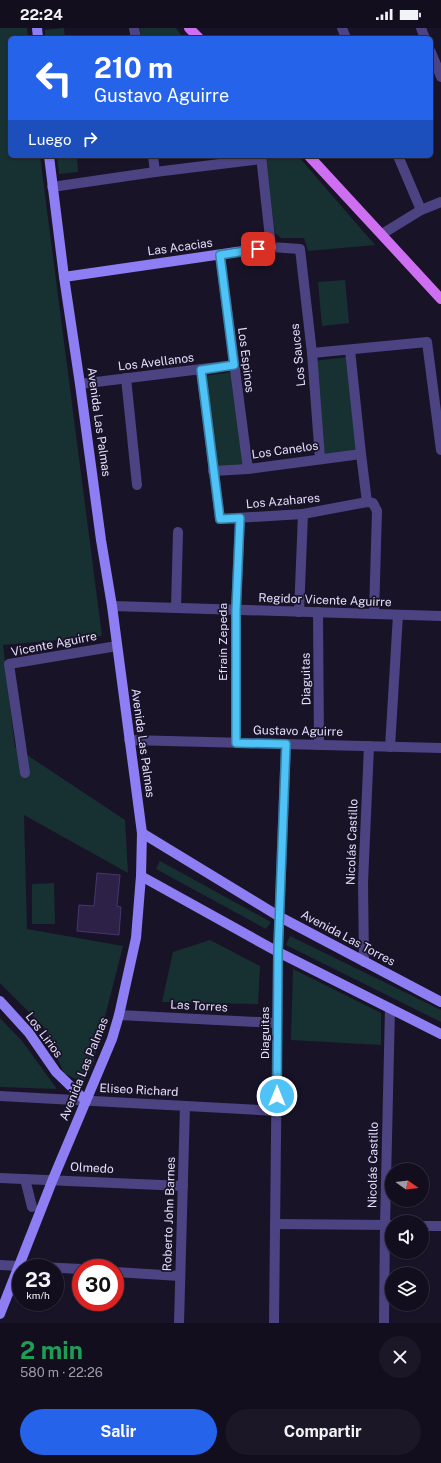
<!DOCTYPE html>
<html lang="es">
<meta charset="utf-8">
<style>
:root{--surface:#130e1e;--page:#1c1727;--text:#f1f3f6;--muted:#9d9ca4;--line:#322e3c;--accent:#2563eb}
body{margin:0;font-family:"Public Sans",sans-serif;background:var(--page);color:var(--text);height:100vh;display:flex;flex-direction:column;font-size:15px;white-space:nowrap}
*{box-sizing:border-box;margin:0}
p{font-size:13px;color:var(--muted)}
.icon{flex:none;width:22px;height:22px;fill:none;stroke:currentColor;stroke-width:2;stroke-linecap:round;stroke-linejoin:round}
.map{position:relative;height:1295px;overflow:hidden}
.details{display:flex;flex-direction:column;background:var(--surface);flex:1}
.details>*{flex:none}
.guide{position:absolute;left:8px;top:8px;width:425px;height:122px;border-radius:6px;box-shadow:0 1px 3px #0004,0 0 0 1px var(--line);background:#2563eb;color:#fff;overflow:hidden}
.needle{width:26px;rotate:104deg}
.controls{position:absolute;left:385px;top:1135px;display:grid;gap:8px}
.controls a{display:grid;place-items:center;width:44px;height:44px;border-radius:50%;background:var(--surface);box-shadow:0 1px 3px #0004,0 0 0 1px var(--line);font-size:20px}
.speed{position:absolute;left:12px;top:1231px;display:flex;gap:8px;font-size:20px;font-weight:700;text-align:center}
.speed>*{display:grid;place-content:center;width:52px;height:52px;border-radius:50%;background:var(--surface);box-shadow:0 1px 3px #0004,0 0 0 1px var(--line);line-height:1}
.speed small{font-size:10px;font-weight:400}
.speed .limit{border:6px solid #d22;background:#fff;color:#111}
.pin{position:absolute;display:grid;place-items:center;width:34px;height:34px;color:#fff;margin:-17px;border-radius:8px;box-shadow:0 2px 6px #0006}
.me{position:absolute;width:44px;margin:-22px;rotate:0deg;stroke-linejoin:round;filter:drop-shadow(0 0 3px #0008)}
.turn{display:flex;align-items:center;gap:14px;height:84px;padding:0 20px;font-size:18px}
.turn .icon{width:52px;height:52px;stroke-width:2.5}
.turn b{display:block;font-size:28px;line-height:34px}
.then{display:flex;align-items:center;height:38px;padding:0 20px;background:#0003;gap:8px;font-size:15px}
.round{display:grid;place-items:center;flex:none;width:42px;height:42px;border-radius:21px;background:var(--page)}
.head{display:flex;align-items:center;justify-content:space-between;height:68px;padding:0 20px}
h1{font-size:24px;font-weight:700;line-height:30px;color:#1e9e55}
.primary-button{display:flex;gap:8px;margin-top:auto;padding:8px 20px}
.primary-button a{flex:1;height:46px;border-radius:24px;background:var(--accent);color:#fff;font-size:16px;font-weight:700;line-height:46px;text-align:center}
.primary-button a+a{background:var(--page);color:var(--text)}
.status{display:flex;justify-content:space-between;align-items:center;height:28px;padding:0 20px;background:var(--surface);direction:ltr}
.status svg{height:11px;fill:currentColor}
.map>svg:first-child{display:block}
.green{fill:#173032}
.building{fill:#2d2147;stroke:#473571}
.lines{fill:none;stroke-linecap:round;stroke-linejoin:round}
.street{stroke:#4c4383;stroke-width:10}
.secondary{stroke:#8d7ef3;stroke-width:10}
.primary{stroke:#ce6ff1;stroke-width:10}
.route-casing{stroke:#337fa1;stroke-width:10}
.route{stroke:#4fc3f7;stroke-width:7}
.labels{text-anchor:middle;stroke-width:3.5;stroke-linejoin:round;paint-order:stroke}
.street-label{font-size:12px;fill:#e4defc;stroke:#191328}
</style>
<div class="status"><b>22:24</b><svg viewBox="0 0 49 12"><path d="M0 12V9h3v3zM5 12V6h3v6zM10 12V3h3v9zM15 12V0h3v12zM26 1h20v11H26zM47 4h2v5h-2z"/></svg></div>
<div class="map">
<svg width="441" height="1295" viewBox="0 0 441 1295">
<rect width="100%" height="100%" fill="#191328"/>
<g class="green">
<polygon points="0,0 27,0 28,10 10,10 10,128 40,128 102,608 3,617 15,719 125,792 128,845 24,787 27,901 123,918 93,1036 83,1055 64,1045 43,998 0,955"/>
<polygon points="64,0 65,10 45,10 45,2"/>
<polygon points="140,0 176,0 183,10 141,10"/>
<polygon points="57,128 77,128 78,144 59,146"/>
<polygon points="265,128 298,128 375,217 308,223 304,210 281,210 275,205"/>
<polygon points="345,252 349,295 322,298 318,254"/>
<polygon points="347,329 356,424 323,428 314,333"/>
<polygon points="231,344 244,437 216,439 204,348"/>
<polygon points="160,833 271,894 266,901 156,841"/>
<polygon points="54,855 55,896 32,896 32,856"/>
<polygon points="290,908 441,982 441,994 286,917"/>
<polygon points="210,912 260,938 258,976 162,974 173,924"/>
<polygon points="293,941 381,985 381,1017 291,1012"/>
<polygon points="0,990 22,1013 57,1061 0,1059"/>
</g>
<polygon class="building" points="97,845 120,847 117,878 121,879 119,907 77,903 79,877 94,878"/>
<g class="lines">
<g class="street">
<polyline points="134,0 136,10"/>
<polyline points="342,0 346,10"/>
<polyline points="421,0 425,10"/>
<polyline points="431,24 441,49"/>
<polyline points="153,128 155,144"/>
<polyline points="261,128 271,219 300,221 312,325 320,430"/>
<polyline points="398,128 421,182"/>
<polyline points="52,159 155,144 261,131"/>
<polyline points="382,206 421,182 441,174"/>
<polyline points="220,227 248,441"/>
<polyline points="350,322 361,426 367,474"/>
<polyline points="312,325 427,314 441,422"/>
<polyline points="201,342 220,491 303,486 367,474 373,475 377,483 374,586"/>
<polyline points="126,350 137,457"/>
<polyline points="80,356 234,337"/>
<polyline points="213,443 248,441 361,426"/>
<polyline points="112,578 441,588"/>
<polyline points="176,580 178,504"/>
<polyline points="299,584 303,486"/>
<polyline points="318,584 319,717"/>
<polyline points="129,712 441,720"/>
<polyline points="236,715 236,582 240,490"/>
<polyline points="390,719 398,587"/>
<polyline points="25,745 9,636 117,618"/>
<polyline points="364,934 363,855 369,718"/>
<polyline points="119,987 277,995"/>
<polyline points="0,1068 277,1083"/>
<polyline points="0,1150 183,1158"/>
<polyline points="25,1151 32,1179"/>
<polyline points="275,1196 392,1197"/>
<polyline points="422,1198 441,1198"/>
<polyline points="0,1237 81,1241"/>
<polyline points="115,1244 180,1248"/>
<polyline points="179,1295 185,1078"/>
<polyline points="274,1295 278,924 286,716"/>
<polyline points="384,1295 385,1197 390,980"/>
</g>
<g class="secondary">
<polyline points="37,0 38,10"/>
<polyline points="64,249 271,219"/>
<polyline points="142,805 280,889 441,974"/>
<polyline points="141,848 278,924 441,1006"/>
<polyline points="0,973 29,1005 56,1044 86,1073"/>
<polyline points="0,1286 53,1151 112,1011 119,987 136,910 141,848 142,805 112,578 101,512 80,356 64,249 49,128"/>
</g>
<g class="primary">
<polyline points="189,0 199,10"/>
<polyline points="309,128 441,271"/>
</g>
</g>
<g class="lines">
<g class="route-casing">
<polyline id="route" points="258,221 220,227 234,337 201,342 220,491 240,490 236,582 236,715 286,716 278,924 277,1068"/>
</g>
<use href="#route" class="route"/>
</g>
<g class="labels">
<g class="street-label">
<text transform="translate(180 219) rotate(-8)" y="4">Las Acacias</text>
<text transform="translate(298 327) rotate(-96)" y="4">Los Sauces</text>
<text transform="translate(246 332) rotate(83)" y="4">Los Espinos</text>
<text transform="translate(156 334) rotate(-7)" y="4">Los Avellanos</text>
<text transform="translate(99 394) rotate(82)" y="4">Avenida Las Palmas</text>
<text transform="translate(285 422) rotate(-8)" y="4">Los Canelos</text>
<text transform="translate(283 473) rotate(-5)" y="4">Los Azahares</text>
<text transform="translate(325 572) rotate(2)" y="4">Regidor Vicente Aguirre</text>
<text transform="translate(223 614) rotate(-90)" y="4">Efraín Zepeda</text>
<text transform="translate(54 616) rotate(-11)" y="4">Vicente Aguirre</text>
<text transform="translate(306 651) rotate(-91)" y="4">Diaguitas</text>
<text transform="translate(298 703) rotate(1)" y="4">Gustavo Aguirre</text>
<text transform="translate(143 715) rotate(82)" y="4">Avenida Las Palmas</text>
<text transform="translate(352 814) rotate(-88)" y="4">Nicolás Castillo</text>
<text transform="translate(348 910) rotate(28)" y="4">Avenida Las Torres</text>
<text transform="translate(199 978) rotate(3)" y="4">Las Torres</text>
<text transform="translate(265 1005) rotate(-90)" y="4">Diaguitas</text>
<text transform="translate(44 1007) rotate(53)" y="4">Los Lirios</text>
<text transform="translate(84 1041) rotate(-68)" y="4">Avenida Las Palmas</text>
<text transform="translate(139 1062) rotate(3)" y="4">Eliseo Richard</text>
<text transform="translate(373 1137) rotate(-89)" y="4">Nicolás Castillo</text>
<text transform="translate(92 1140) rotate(3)" y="4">Olmedo</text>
<text transform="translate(169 1186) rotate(-88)" y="4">Roberto John Barnes</text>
</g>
</g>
</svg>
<div class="controls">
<a><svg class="needle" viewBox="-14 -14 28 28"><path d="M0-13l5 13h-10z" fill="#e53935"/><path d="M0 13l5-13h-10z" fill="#9d9ca4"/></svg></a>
<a><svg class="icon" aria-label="sound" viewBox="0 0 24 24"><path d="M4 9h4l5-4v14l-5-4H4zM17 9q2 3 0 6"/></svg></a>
<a><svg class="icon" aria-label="layers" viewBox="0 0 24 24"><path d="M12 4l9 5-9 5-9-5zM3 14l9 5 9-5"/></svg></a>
</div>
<div class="speed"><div>23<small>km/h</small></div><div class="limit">30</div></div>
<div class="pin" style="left:258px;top:221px;background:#d93025"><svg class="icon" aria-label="arrive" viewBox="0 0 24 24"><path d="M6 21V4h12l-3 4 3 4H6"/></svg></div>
<svg class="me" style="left:277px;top:1068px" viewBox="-20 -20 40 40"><circle r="17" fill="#4fc3f7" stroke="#fff" stroke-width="3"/><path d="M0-11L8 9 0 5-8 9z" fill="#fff"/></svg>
<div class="guide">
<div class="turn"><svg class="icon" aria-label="left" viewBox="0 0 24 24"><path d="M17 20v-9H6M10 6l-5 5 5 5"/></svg><div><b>210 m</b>Gustavo Aguirre</div></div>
<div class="then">Luego<svg class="icon" aria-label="right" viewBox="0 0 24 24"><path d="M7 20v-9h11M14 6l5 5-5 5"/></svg></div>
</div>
</div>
<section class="details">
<div class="head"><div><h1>2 min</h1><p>580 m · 22:26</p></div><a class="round"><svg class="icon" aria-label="close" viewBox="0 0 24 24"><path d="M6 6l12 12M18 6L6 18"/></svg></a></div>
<div class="primary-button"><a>Salir</a><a>Compartir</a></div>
</section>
